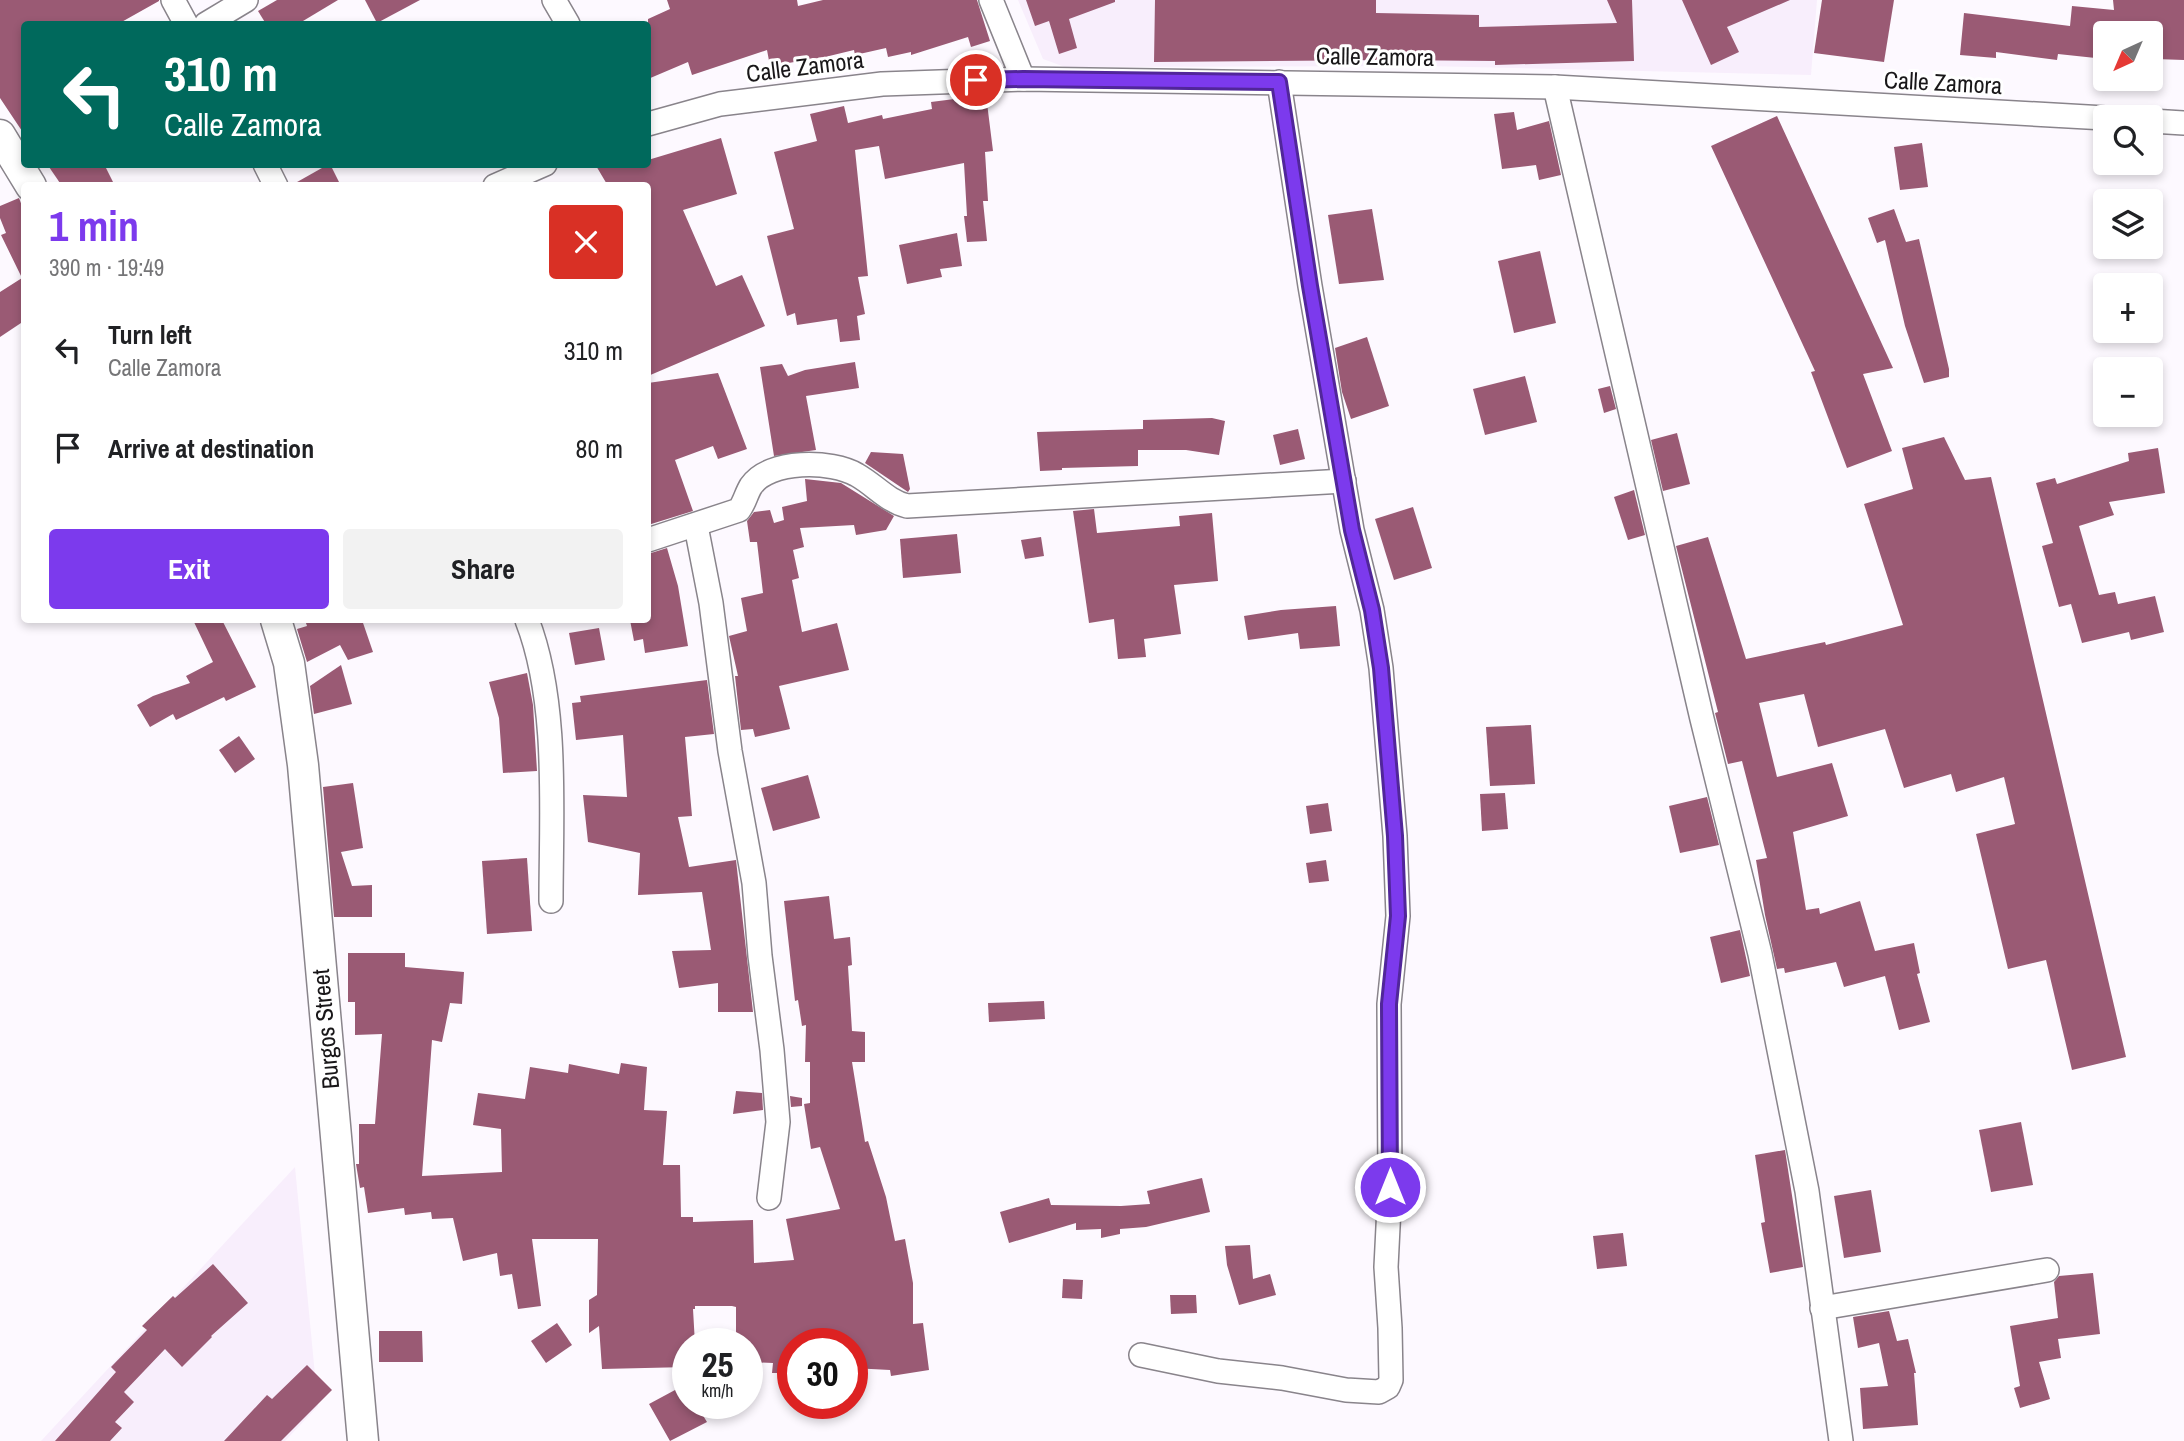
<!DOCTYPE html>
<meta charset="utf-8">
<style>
:root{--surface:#fff;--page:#f2f2f2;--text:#202124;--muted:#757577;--accent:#7c3aed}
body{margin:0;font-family:"Archivo Narrow",sans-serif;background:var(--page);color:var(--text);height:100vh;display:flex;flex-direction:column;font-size:26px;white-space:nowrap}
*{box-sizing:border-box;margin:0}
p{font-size:23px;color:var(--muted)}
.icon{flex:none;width:38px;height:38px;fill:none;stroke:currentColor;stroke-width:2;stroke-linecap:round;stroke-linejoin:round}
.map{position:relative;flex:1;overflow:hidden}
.details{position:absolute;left:21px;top:182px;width:630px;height:441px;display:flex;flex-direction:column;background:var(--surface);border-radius:7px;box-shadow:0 4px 10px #0003}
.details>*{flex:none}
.top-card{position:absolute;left:21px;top:21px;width:630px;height:147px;border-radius:7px;box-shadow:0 4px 10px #0003;background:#00695c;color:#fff;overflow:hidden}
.needle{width:46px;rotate:224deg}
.buttons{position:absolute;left:2093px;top:21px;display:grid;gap:14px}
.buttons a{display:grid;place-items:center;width:70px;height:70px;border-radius:7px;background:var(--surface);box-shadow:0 4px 10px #0003;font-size:35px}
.speed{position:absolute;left:672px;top:1328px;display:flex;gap:14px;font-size:35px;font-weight:700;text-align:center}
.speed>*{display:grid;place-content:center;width:91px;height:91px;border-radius:50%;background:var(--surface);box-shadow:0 4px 10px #0003;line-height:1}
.speed small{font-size:18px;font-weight:400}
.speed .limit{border:10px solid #d22;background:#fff;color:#111}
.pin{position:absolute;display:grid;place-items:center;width:60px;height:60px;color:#fff;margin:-30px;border:4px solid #fff;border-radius:50%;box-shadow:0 2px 7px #0007}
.me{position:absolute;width:77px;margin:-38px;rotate:0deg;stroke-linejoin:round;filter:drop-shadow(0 0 5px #0008)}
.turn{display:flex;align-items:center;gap:24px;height:147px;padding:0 28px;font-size:32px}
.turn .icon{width:91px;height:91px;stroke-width:2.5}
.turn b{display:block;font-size:49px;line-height:60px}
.round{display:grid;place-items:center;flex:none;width:74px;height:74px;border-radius:7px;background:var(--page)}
.summary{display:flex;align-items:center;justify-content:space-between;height:119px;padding:0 28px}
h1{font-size:42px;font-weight:700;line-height:52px;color:var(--accent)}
.cta{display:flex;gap:14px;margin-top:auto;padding:14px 28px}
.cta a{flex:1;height:80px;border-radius:7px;background:var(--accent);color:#fff;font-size:28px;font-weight:700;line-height:80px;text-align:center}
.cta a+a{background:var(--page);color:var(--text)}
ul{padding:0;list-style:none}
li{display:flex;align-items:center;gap:21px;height:98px;padding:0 28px}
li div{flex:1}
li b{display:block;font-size:26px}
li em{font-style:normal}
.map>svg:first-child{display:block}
.built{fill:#f8eefc}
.building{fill:#9a5a74}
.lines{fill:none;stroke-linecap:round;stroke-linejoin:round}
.minor-casing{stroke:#89848b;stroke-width:26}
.major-casing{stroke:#89848b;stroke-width:33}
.minor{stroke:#fff;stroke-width:23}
.major{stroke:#fff;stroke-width:30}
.route-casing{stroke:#51269a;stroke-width:18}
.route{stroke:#7c3aed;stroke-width:12}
.labels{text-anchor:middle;stroke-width:6;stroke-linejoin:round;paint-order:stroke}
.street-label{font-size:24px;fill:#191719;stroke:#fff}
</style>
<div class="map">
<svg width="2184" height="1441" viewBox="0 0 2184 1441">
<rect width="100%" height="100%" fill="#fdf9ff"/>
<g class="built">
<polygon points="1018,0 1817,0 1811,75 1425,66 1065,67 1043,59"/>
<polygon points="295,1167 318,1406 285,1441 41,1441"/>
</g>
<g class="building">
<polygon points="0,0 159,0 159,1 118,24 24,24 24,134 0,98"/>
<polygon points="277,0 338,0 298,24 266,24 258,11"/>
<polygon points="365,0 420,0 377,23"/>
<polygon points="667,0 797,0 798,6 823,0 977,0 990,41 971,47 968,37 911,55 911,52 888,57 886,48 855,55 854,50 825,57 770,66 767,50 692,75 688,62 648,79 648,19 670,9"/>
<polygon points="1026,0 1115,0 1115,2 1069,19 1077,48 1059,54 1049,21 1035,26"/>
<polygon points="1155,0 1376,0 1376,13 1479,15 1479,27 1617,23 1607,0 1632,0 1634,61 1495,65 1495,61 1389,60 1154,62"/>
<polygon points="1682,0 1790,0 1727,27 1739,52 1711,65"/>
<polygon points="1822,0 1894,0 1884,62 1814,53"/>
<polygon points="2113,0 2184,0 2184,60 2155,59 2155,33 2105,33 2105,59 2058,54 2057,60 1996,52 1996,58 1960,55 1964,13 2070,26 2072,6 2114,10"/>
<polygon points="986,95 993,151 985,152 988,201 983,201 987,241 967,242 964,216 967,216 964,163 885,179 879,146 855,150 868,276 858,277 865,314 857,316 860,340 840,342 837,319 797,325 795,313 787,316 767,236 794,229 774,152 817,141 810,114 844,106 848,123 882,115 883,119 932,109 931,102"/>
<polygon points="1514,112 1517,130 1549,121 1561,175 1539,180 1536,165 1502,169 1494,114"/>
<polygon points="1777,116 1893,368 1863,374 1892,451 1847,468 1811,372 1815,371 1711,146"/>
<polygon points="721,138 737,194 683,210 716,286 742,275 765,326 648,376 648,186 608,186 595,164 648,164 648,160"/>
<polygon points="1922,143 1928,187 1900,190 1894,147"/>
<polygon points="47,164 104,164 115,186 62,186"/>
<polygon points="330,164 341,186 290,186 329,164"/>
<polygon points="19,198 24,211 24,321 0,337 0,292 22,278 1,235 6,233 0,218 0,206"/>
<polygon points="1372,209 1384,280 1339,284 1328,215"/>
<polygon points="1894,209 1906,242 1919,239 1949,369 1949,377 1924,383 1905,326 1885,240 1877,243 1868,218"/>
<polygon points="957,233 962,266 940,269 942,277 907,284 899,245"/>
<polygon points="1540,251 1556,323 1514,333 1498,261"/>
<polygon points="1367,337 1389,406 1351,419 1342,392 1335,348"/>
<polygon points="855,362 859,388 806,396 816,450 774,456 760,367 782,364 788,376 805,370"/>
<polygon points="718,373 747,449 718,459 713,446 675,460 693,511 648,525 648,383"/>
<polygon points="1525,376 1537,422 1485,435 1473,389"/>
<polygon points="1610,386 1616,409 1604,413 1598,389"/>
<polygon points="1212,418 1225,421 1219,455 1186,450 1138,450 1138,466 1062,468 1062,470 1040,471 1037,432 1143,429 1143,420"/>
<polygon points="1298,429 1305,459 1280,465 1273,435"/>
<polygon points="1677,433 1690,484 1663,491 1651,440"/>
<polygon points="1944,437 1965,480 1991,477 2126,1057 2072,1070 2046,960 2008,969 1976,834 2015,824 2004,777 1956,792 1951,774 1904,788 1885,729 1818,747 1804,694 1759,703 1777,777 1832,763 1848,816 1793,832 1806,910 1819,908 1820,914 1860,901 1875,951 1914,943 1920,973 1917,974 1930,1022 1899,1030 1885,976 1844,987 1836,962 1785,973 1784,968 1777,969 1765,915 1756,860 1767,858 1742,761 1728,764 1715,713 1718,712 1676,546 1708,537 1746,659 1825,642 1826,645 1903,625 1864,504 1913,489 1902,448"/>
<polygon points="2158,448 2165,493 2109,502 2114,515 2079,526 2099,595 2115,592 2118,604 2155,596 2164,632 2131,640 2129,632 2082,643 2071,604 2059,607 2042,546 2053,543 2036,483 2055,478 2057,484 2129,461 2128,453"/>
<polygon points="871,452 903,454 910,489 908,492 865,463"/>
<polygon points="805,479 841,483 894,516 886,530 856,535 854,525 800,528 804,547 793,550 799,578 792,580 802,632 837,623 849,670 779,686 790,729 755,737 753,729 741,730 735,676 738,676 729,636 747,631 741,598 763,593 757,542 750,542 747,521 754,512 770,510 774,523 784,520 782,507 807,501"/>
<polygon points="1634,490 1645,535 1628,540 1614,497"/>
<polygon points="1413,507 1432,568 1394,580 1375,519"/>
<polygon points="1094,509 1097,533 1180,526 1179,516 1212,513 1218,581 1174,585 1181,634 1144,639 1146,657 1118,659 1114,619 1089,623 1073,511"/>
<polygon points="957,534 961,573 903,578 900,539"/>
<polygon points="1041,537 1044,556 1025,559 1021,540"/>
<polygon points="667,548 678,586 688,646 645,653 643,639 634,641 630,620 648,620 648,554"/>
<polygon points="1336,606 1340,646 1300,649 1298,633 1248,640 1244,616 1281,610"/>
<polygon points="193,620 222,620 256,687 226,701 224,697 176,720 173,714 150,727 137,705 153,696 190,683 186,676 213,662"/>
<polygon points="305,620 362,620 373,652 348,660 340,645 307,662 297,629 307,626"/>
<polygon points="599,628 605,660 575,665 569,633"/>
<polygon points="341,665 352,704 314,714 310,686"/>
<polygon points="527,673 533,705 537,771 503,773 499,718 489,682"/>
<polygon points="707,680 714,734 685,737 692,816 678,817 689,867 736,860 753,1012 718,1012 718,983 679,988 672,951 711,950 702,892 638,895 640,853 588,842 583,795 627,797 623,735 576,740 572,703 581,702 580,696"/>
<polygon points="1531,725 1535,784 1490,786 1486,727"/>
<polygon points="239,736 255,759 235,773 219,750"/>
<polygon points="808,775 820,818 773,831 761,788"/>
<polygon points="353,783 363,848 341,852 352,886 372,885 372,917 334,917 323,787"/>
<polygon points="1505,793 1508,829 1482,831 1480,794"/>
<polygon points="1707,797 1719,845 1680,853 1669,806"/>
<polygon points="1328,803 1332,831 1310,834 1306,806"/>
<polygon points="527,858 532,931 487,934 482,861"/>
<polygon points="1326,860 1329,881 1309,883 1306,863"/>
<polygon points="829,896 834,939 850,937 852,965 848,966 852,1031 865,1032 865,1062 852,1062 865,1142 868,1141 886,1197 895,1241 905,1239 913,1283 913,1324 923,1323 929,1370 891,1376 890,1370 852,1368 852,1344 793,1344 793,1373 772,1373 773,1363 747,1362 747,1344 736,1344 736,1307 732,1306 695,1306 695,1309 693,1309 695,1344 688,1344 688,1367 602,1369 599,1326 589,1333 589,1300 597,1295 598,1239 532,1239 541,1306 518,1309 512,1274 500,1276 497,1253 463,1261 453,1218 432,1219 431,1212 405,1215 404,1208 368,1213 364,1187 360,1188 356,1164 359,1164 359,1124 375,1124 382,1034 355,1035 355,1002 348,1002 348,953 405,953 405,967 464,972 462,1004 450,1003 442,1042 432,1040 422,1176 502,1172 501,1129 473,1125 478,1093 525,1099 530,1067 568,1073 569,1064 619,1074 621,1063 647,1067 644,1110 667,1111 663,1165 680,1165 681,1217 693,1217 693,1222 753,1220 754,1263 794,1260 786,1219 840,1209 820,1147 811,1149 804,1104 810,1103 810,1062 805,1062 806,1025 802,1026 798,1000 795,1001 784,901"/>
<polygon points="1740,930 1750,976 1721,983 1710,937"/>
<polygon points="1044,1001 1045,1019 989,1022 988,1003"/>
<polygon points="736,1091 762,1093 763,1110 733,1114"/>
<polygon points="790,1096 802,1098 802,1106 791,1107"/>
<polygon points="2021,1122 2033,1185 1991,1192 1979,1130"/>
<polygon points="1785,1150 1803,1267 1770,1273 1761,1223 1765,1222 1755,1155"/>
<polygon points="1202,1178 1210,1212 1146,1227 1120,1229 1120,1234 1101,1238 1101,1229 1076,1230 1076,1223 1009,1243 1000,1212 1049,1198 1051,1205 1121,1206 1150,1204 1147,1191"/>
<polygon points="1871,1190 1881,1252 1844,1258 1834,1196"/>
<polygon points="1623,1233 1627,1266 1597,1269 1593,1236"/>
<polygon points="1250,1245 1253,1279 1270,1274 1276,1295 1239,1305 1227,1265 1225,1246"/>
<polygon points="213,1264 248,1303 211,1336 212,1337 182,1367 165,1349 124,1392 134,1402 115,1422 122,1428 110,1441 55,1441 116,1372 111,1367 147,1330 142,1326 173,1296 175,1298"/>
<polygon points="2093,1273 2100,1334 2058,1339 2061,1358 2039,1362 2050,1399 2020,1408 2014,1388 2020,1386 2010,1326 2058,1318 2054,1282 2059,1276"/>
<polygon points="1063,1279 1083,1280 1082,1299 1062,1298"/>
<polygon points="1170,1295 1196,1295 1197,1313 1171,1314"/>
<polygon points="1889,1311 1897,1341 1908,1339 1916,1373 1914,1373 1918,1425 1863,1429 1860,1388 1888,1386 1879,1343 1858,1348 1853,1317"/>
<polygon points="557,1323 572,1345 546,1363 531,1341"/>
<polygon points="379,1331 422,1331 423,1362 379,1362"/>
<polygon points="307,1365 332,1390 281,1441 224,1441 267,1395 272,1399"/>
<polygon points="688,1383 688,1404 696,1404 707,1422 670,1441 649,1404"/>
</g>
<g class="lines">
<g class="minor-casing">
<g id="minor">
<polyline points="173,0 186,24"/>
<polyline points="554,0 568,24"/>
<polyline points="991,0 1023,79"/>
<polyline points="206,24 246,0"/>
<polyline points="1555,87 1702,719 1760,954 1807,1191 1841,1441"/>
<polyline points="2151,121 2184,123"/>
<polyline points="648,124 720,104 882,84 1023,79 1555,87 2105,118"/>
<polyline points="265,164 276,186"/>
<polyline points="495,186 545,164"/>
<polyline points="696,526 711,603 730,751 754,883 760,956 772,1050 778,1122 769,1198"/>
<path d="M648 540 739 510C745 502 746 494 751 486 769 459 832 460 857 475 875 485 887 501 907 506L1344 481"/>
<path d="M527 620C559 702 551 813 551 901"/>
<polyline points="1822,1308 2047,1270"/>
<polyline points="1141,1355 1218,1371 1282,1378 1346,1390 1379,1392 1388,1387 1391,1380 1390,1328 1386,1267 1390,1187 1389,1004 1398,916 1395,836 1381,668 1372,610 1352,530 1310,286 1279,82"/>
</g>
</g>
<g class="major-casing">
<g id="major">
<polyline points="0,135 31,186"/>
<polyline points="276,620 289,663 303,765 363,1441"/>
</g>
</g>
<use href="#minor" class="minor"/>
<use href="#major" class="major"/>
</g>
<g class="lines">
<g class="route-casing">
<polyline id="route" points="976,80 1023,79 1279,82 1310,286 1352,530 1372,610 1381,668 1395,836 1398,916 1389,1004 1390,1187"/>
</g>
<use href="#route" class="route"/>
</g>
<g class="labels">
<g class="street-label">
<text transform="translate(1375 57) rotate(1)" y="8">Calle Zamora</text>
<text transform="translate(805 67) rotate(-7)" y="8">Calle Zamora</text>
<text transform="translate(1943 83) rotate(3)" y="8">Calle Zamora</text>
<text transform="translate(326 1029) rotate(-95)" y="8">Burgos Street</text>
</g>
</g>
</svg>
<div class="buttons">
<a><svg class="needle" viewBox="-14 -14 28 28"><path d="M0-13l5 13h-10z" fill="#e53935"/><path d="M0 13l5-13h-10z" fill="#757577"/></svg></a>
<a><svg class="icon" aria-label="search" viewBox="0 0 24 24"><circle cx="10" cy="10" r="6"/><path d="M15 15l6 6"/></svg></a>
<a><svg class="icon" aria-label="layers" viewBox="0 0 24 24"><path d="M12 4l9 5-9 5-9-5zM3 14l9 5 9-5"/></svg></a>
<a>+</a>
<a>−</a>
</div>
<div class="speed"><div>25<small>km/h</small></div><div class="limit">30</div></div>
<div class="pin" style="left:976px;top:80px;background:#d93025"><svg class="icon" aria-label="arrive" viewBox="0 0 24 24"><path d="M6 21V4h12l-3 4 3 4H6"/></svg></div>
<svg class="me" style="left:1390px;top:1187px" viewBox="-20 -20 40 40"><circle r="17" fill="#7c3aed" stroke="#fff" stroke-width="3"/><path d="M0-11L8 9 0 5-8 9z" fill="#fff"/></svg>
<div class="top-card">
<div class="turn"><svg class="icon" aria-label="left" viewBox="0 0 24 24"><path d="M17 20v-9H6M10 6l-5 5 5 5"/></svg><div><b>310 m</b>Calle Zamora</div></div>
</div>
<section class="details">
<div class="summary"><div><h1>1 min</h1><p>390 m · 19:49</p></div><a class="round" style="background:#d93025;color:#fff"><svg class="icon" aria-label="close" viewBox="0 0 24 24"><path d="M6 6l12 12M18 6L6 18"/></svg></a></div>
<ul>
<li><svg class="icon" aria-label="left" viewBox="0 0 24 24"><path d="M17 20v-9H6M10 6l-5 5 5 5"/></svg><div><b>Turn left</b><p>Calle Zamora</p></div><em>310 m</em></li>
<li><svg class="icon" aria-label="arrive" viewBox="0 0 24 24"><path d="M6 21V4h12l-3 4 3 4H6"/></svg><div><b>Arrive at destination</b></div><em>80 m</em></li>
</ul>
<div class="cta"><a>Exit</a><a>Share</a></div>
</section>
</div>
